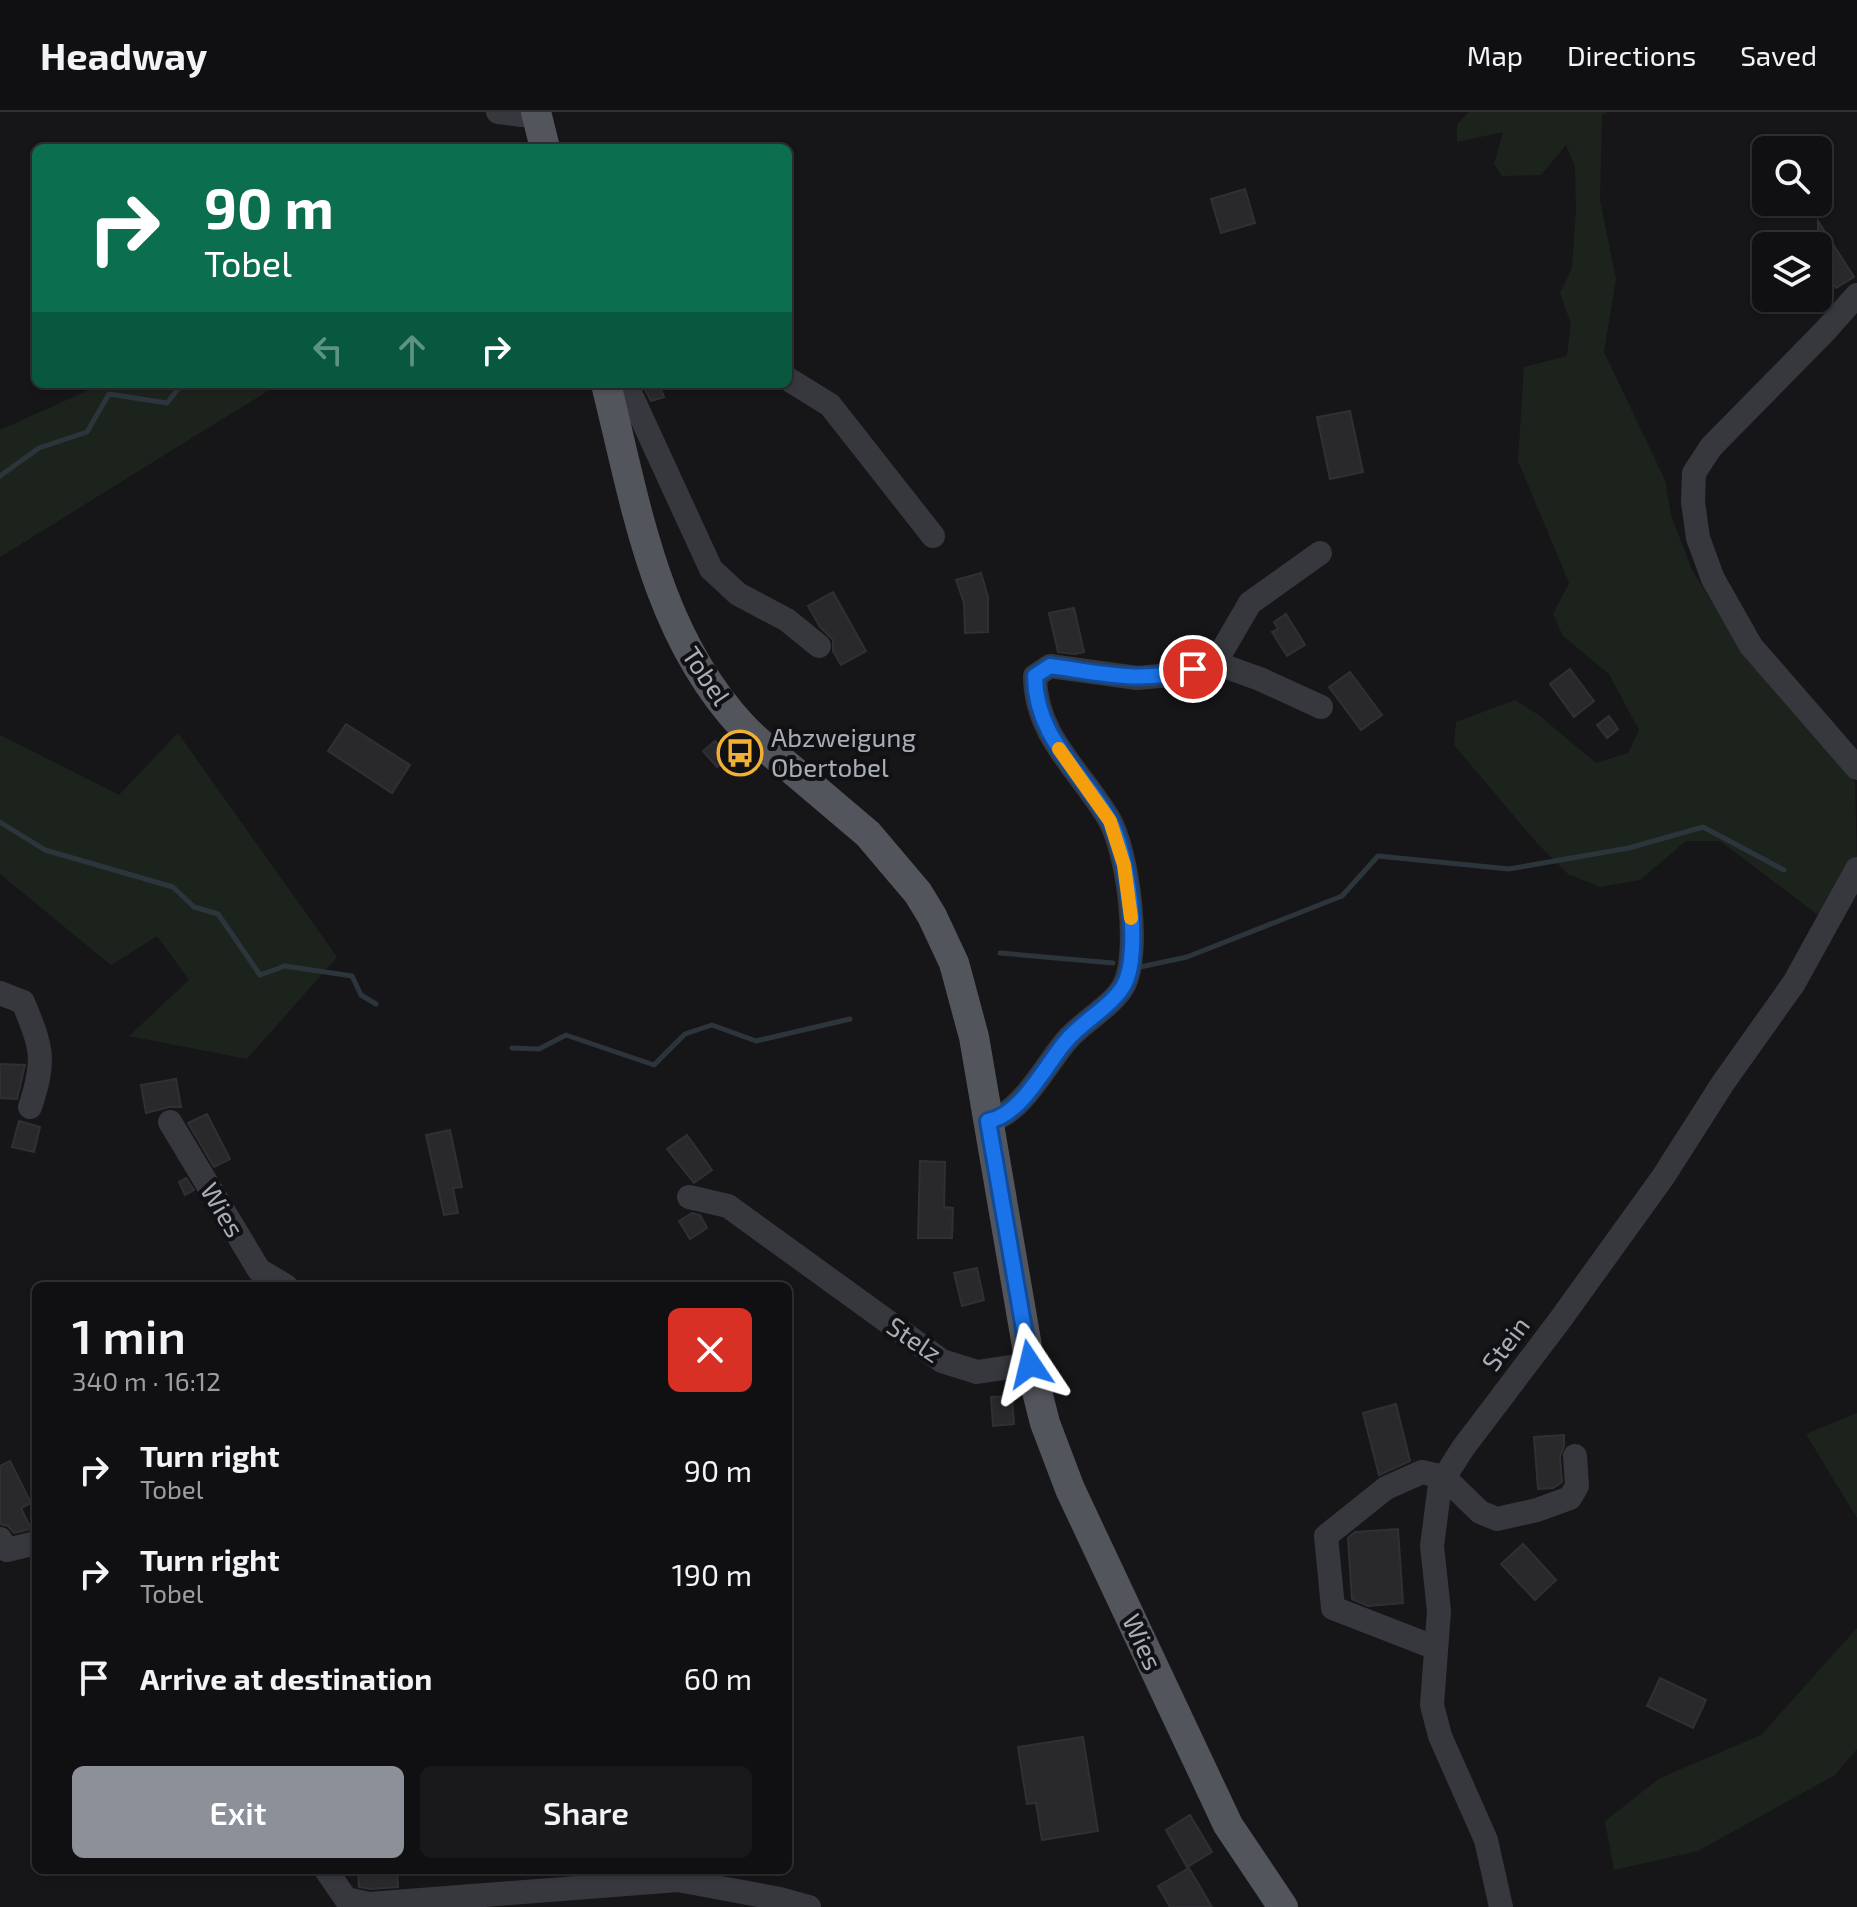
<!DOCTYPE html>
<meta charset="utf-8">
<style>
:root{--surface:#101012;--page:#19191b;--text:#f1f3f6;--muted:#9c9d9f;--line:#303032;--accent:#8c9099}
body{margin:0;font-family:"Exo 2",sans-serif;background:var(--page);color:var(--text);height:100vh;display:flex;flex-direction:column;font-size:30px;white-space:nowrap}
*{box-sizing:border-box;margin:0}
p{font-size:26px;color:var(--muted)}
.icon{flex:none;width:44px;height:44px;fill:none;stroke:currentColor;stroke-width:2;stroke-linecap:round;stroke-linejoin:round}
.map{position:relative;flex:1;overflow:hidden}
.panel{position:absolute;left:32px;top:1170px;width:760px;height:592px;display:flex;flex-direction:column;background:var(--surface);border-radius:12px;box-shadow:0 2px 6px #0004,0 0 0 2px var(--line)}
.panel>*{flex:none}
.banner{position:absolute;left:32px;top:32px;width:760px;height:244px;border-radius:12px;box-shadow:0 2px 6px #0004,0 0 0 2px var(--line);background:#0b6e4f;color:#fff;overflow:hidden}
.tools{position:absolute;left:1752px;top:24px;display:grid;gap:16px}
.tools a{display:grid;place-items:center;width:80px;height:80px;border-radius:12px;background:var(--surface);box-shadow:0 2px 6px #0004,0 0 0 2px var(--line);font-size:40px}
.pin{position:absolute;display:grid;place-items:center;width:68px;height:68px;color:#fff;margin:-34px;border:4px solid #fff;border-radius:50%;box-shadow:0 2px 8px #0007}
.me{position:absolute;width:88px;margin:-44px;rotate:350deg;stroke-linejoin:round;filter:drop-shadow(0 0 6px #0008)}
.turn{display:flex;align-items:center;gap:28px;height:168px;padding:0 40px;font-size:36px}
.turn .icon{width:104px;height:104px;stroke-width:2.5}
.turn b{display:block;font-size:56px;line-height:68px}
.lanes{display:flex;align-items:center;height:76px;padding:0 40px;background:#0003;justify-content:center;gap:40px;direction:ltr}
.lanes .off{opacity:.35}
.round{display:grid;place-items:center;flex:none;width:84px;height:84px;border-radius:12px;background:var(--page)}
.summary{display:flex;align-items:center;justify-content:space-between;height:136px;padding:0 40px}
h1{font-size:48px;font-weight:600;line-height:60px}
.button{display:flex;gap:16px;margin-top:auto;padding:16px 40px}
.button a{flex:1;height:92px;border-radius:12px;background:var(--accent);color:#fff;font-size:32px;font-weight:600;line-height:92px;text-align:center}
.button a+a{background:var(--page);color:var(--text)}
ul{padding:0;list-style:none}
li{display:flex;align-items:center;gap:24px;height:104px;padding:0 40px}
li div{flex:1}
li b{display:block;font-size:30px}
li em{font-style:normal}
header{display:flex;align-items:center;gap:48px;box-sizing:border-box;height:112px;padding:0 40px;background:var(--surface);border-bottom:2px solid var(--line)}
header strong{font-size:38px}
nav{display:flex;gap:44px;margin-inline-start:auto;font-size:28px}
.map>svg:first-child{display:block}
.green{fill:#1c231d}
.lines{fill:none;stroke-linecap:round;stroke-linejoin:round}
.stream{stroke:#2c353c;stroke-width:5}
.building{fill:#29292c;stroke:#303034;stroke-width:2}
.minor{stroke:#37383d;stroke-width:24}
.major{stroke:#53555c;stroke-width:30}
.route-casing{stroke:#114b97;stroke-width:20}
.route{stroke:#1a73e8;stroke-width:14}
.slow{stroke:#f59e0b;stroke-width:14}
.labels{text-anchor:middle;stroke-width:8;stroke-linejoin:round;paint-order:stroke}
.street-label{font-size:26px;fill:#a8adb8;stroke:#111113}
.poi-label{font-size:26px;fill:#a8adb8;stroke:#111113;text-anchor:start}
</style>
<header>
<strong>Headway</strong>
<nav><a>Map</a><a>Directions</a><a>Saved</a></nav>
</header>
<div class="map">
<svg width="1857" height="1795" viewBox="0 0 1857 1795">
<rect width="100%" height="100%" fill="#161618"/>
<g class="green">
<polygon points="1469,0 1607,0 1602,3 1600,88 1616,167 1604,240 1665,368 1671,403 1692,458 1740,536 1821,624 1855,671 1857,751 1845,777 1818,803 1720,729 1686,729 1640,768 1600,775 1568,762 1536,730 1454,633 1456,610 1515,588 1540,604 1596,651 1628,641 1639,618 1609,562 1563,524 1553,502 1569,471 1518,349 1524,255 1567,244 1571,212 1560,181 1572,156 1576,97 1575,54 1566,33 1541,63 1502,64 1494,52 1503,20 1457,30 1457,12"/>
<polygon points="102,272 279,272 0,445 0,318"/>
<polygon points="178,621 337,845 247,947 129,924 189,868 157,824 111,853 0,762 0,623 119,683"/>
<polygon points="1857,1301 1857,1406 1806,1322"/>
<polygon points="1857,1516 1857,1637 1835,1663 1698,1739 1614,1758 1605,1709 1660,1666 1761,1623"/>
</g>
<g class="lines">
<g class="stream">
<polyline points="0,364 39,336 87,320 109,282 167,291 182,272"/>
<polyline points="0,710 45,738 173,775 194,795 218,802 260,863 285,854 352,864 361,883 376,892"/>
<polyline points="1000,841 1113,851"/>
<polyline points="1140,855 1187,845 1342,784 1378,744 1509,757 1629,736 1703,715 1784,758"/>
<polyline points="512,936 539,937 566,923 654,953 685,922 712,913 756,929 850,907"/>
</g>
</g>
<g class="building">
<polygon points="1245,77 1255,111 1221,121 1211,87"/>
<polygon points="1818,109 1854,165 1836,176 1825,160 1818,164 1818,134 1798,134 1818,121"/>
<polygon points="659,272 664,285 651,289 644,276"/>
<polygon points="1350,299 1363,360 1330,367 1317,305"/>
<polygon points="981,461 988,485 988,520 965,521 964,491 956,468"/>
<polygon points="833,480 866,539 841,553 833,539 833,528 820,515 808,494"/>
<polygon points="1074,496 1084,540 1075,542 1058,540 1049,501"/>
<polygon points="1286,502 1305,533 1287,544 1272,520 1278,517 1274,510"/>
<polygon points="1570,557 1594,589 1574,605 1550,572"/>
<polygon points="1350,560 1382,603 1361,618 1329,575"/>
<polygon points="1609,604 1618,617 1607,626 1597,613"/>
<polygon points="346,612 410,653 392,681 328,639"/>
<polygon points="715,629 729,645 717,655 703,639"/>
<polygon points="0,952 25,953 17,987 0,986"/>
<polygon points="176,967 181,995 169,995 146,1001 141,973"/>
<polygon points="207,1002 230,1047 214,1055 188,1011"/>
<polygon points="19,1009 40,1015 34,1040 12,1035"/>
<polygon points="450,1018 462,1075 453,1076 458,1101 444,1103 426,1023"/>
<polygon points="687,1023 712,1058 694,1071 667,1037"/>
<polygon points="920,1049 945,1050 944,1095 953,1096 952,1126 918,1126"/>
<polygon points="186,1066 194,1078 185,1083 179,1070"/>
<polygon points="692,1101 700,1103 707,1116 690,1127 679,1109"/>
<polygon points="977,1156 984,1188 962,1194 954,1161"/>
<polygon points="1012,1284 1014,1312 993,1314 991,1285"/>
<polygon points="1396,1292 1410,1349 1379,1363 1363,1301"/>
<polygon points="1564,1323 1564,1334 1560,1345 1562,1370 1553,1376 1538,1377 1534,1325"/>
<polygon points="10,1349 31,1391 21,1396 31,1417 14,1421 8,1414 0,1412 0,1354"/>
<polygon points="1398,1417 1403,1491 1368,1494 1352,1487 1348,1426 1355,1420"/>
<polygon points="1523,1432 1556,1468 1535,1488 1501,1452"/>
<polygon points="1660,1566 1706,1588 1693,1616 1647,1594"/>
<polygon points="1083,1625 1098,1719 1042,1728 1036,1691 1027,1692 1018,1635"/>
<polygon points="1190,1703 1212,1740 1187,1755 1166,1718"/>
<polygon points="1189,1756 1212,1795 1170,1795 1158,1774"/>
<polygon points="358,1758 397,1758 398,1775 370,1777 359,1775"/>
</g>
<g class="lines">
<g class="minor">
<polyline points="498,0 522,3 536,2"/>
<polyline points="1857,183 1825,219 1711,335 1694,361 1693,390 1698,426 1713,467 1751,534 1857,656"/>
<polyline points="788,267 830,293 933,424"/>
<polyline points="626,272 711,457 738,482 787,508 819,534"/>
<polyline points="1215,551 1250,491 1320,441"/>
<path d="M0 881 23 890C42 936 46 947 30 995"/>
<path d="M988 1009C1021 1003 1046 952 1067 928 1082 910 1114 893 1124 873 1141 841 1128 739 1109 707 1081 659 1035 624 1035 564L1050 554 1137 566 1171 563 1215 551 1260 567 1321 595"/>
<polyline points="170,1010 259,1158 286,1174"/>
<polyline points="689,1085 728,1094 942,1249 977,1260 1030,1252"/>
<polyline points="0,1427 7,1438 36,1431"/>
<polyline points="1436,1536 1333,1496 1326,1424 1386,1376 1422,1360 1444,1365 1480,1400 1497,1407 1537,1398 1570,1386 1577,1374 1575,1344"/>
<polyline points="326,1758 346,1787 369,1792 678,1768 780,1787 809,1795"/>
<polyline points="1501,1795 1486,1728 1440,1624 1432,1593 1439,1499 1432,1434 1440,1372 1463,1336 1560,1208 1663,1065 1723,971 1794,871 1857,757"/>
</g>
<g class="major">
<polyline points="536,0 545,36"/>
<path d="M606 272C636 392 655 521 743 615 756 629 773 642 789 655 815 677 842 700 868 722L918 781 932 804 954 851 974 925 1030 1252 1045 1311 1070 1377 1228 1713 1283 1795"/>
</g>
</g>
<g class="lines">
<g class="route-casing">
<path id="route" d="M1030 1252 988 1009C1021 1004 1046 952 1067 928 1082 910 1113 893 1124 873 1142 841 1128 739 1109 707 1081 659 1035 624 1035 564L1050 554C1101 561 1141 572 1193 557"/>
</g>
<use href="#route" class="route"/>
<polyline class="slow" points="1059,637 1110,709 1124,753 1131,806"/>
</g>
<defs>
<g id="bus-ring" transform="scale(2.3)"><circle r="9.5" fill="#111113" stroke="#f2b134" stroke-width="1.5"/><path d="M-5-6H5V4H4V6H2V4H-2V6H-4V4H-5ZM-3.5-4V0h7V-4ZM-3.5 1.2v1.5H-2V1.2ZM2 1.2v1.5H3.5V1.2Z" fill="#f2b134"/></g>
</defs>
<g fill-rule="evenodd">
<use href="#bus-ring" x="740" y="641"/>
</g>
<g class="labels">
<g class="street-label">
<text transform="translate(706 564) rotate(56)" y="9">Tobel</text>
<text transform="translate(222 1098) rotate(59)" y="9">Wies</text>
<text transform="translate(914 1228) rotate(34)" y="9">Stelz</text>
<text transform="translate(1506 1232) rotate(-53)" y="9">Stein</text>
<text transform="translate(1142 1530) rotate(65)" y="9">Wies</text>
</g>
<g class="poi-label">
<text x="771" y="635">Abzweigung<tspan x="771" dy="30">Obertobel</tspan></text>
</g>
</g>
</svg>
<div class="tools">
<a><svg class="icon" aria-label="search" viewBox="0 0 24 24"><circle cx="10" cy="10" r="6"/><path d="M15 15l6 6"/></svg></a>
<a><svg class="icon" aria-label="layers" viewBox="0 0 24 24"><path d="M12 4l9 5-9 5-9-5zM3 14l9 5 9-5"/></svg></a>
</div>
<div class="pin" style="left:1193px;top:557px;background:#d93025"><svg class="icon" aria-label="arrive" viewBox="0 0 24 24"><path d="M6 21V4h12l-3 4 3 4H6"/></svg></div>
<svg class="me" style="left:1030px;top:1252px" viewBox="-20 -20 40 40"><path d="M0-17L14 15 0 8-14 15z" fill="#1a73e8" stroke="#fff" stroke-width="4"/></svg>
<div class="banner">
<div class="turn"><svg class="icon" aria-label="right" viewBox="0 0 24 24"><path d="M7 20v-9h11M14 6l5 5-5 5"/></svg><div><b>90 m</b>Tobel</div></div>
<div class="lanes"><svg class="icon off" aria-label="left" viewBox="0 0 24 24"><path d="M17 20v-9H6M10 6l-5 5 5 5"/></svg><svg class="icon off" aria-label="ahead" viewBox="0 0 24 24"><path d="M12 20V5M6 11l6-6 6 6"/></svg><svg class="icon" aria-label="right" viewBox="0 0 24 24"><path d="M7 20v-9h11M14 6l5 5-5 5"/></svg></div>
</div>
<section class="panel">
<div class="summary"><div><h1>1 min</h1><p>340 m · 16:12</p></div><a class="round" style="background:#d93025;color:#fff"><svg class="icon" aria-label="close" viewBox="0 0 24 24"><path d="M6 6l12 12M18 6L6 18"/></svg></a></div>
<ul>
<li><svg class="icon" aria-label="right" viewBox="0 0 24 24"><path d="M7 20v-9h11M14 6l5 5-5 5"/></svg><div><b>Turn right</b><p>Tobel</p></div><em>90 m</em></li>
<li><svg class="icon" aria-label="right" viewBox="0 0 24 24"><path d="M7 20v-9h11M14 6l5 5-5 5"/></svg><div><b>Turn right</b><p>Tobel</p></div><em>190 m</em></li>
<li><svg class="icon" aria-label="arrive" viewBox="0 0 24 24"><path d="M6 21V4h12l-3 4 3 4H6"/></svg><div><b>Arrive at destination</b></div><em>60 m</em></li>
</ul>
<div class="button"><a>Exit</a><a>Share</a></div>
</section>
</div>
